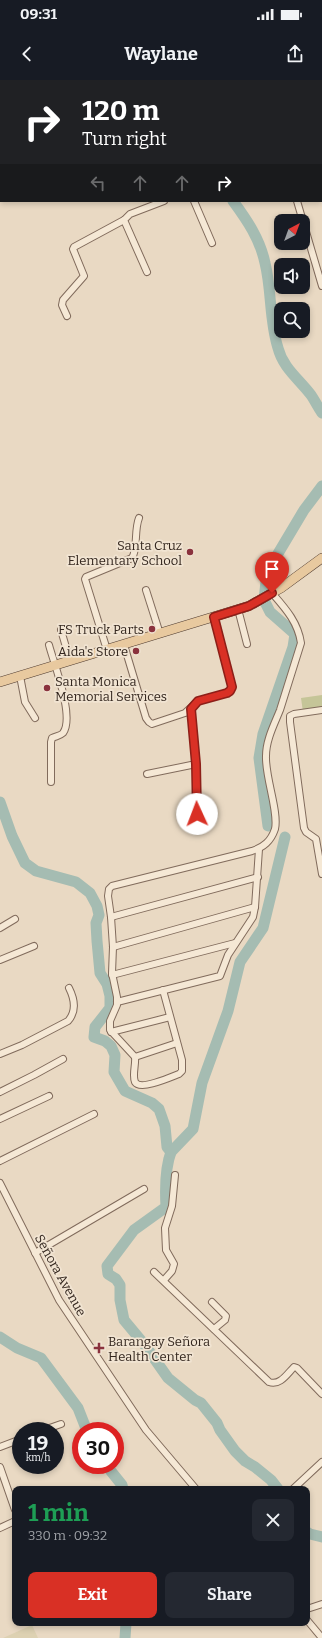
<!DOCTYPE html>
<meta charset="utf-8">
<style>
:root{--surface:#171b24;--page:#242831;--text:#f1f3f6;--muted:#9ea1a6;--accent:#d93025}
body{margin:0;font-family:Bitter,serif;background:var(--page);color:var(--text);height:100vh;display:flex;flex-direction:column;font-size:15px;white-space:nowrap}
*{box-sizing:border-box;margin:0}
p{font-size:13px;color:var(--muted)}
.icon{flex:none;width:22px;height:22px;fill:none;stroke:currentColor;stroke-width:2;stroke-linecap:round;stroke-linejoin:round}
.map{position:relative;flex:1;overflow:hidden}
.sheet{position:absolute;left:12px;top:1406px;width:298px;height:140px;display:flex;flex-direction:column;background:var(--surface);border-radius:8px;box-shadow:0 2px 6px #0003}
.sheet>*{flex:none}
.guide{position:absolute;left:0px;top:0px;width:322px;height:122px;box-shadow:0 2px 6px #0003;background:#202124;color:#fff;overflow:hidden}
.needle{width:26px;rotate:41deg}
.buttons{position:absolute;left:274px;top:134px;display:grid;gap:8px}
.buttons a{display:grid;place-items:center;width:36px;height:36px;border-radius:8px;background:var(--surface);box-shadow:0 2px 6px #0003;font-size:20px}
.speed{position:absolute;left:12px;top:1342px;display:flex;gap:8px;font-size:20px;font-weight:700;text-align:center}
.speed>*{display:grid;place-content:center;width:52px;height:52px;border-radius:50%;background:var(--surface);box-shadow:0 2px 6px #0003;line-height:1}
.speed small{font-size:10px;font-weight:400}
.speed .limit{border:6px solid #d22;background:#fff;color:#111}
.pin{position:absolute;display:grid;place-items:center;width:34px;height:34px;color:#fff;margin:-41px -17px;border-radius:50% 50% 50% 0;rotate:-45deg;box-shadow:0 0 4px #0007}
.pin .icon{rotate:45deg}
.me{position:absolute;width:44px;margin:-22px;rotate:358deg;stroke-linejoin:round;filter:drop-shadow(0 0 3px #0008)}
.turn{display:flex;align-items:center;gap:14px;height:84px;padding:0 16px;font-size:18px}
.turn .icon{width:52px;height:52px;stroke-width:2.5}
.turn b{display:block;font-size:28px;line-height:34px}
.lanes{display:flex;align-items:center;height:38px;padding:0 16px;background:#0003;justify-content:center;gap:20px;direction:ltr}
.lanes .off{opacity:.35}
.round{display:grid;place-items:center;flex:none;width:42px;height:42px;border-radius:8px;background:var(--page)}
.head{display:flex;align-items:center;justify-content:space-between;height:68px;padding:0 16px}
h1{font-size:24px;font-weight:700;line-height:30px;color:#1e9e55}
.cta{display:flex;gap:8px;margin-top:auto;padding:8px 16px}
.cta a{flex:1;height:46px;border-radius:8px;background:var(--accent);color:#fff;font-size:16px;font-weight:700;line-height:46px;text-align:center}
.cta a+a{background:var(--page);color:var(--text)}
.status{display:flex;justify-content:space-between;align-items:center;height:28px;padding:0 20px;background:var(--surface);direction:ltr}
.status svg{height:11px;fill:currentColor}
header{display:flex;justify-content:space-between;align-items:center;height:52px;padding:0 16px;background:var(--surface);font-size:18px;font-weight:700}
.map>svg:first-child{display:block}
.farmland{fill:#ddd1b2}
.green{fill:#c5c598}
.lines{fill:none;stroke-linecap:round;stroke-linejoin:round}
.river{stroke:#a5bcb2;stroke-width:11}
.street-casing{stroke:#816b5c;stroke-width:8}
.primary-casing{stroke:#4f3b30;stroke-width:10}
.street{stroke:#f5e8d5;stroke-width:6}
.primary{stroke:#e8c99f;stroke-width:9}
.route-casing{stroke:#8d1f18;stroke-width:10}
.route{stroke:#d93025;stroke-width:7}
.poi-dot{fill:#8a323d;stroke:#f1e4d2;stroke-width:1.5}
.labels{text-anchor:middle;stroke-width:3.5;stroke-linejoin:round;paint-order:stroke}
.poi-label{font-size:13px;fill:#33261e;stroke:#f1e4d2;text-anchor:end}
.street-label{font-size:13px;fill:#33261e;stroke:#f1e4d2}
</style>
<div class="status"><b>09:31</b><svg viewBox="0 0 49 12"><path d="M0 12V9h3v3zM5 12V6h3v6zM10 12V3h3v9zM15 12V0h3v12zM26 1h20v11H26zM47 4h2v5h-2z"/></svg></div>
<header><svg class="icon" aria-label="back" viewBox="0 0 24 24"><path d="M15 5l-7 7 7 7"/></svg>Waylane<svg class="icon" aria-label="share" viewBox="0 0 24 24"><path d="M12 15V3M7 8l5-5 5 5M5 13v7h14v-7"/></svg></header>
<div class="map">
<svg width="322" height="1558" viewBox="0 0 322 1558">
<rect width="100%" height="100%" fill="#e9d9c3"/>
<polygon class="farmland" points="32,1545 38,1558 3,1558"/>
<polygon class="green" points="322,615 322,629 303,632 301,618"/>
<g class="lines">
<g class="river">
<polyline points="184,0 186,1"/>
<path d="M233 121C247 140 260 159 265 183 272 211 269 240 278 268 283 288 299 299 311 315 315 321 318 327 322 333"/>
<path d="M0 722 12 756 25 783 36 791 76 802 90 813 97 826 99 835 96 843 97 861 100 893 107 904 110 916V928L95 947 94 957 105 961 111 966 115 975 114 992 125 1011 152 1023 159 1029 165 1046 167 1067 171 1072C165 1088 165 1109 166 1127L134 1150 107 1186 108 1194 116 1199 120 1205V1220L124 1240 144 1264 168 1298 195 1320 201 1323 217 1343 220 1350 235 1371 245 1381 255 1387 271 1400 278 1409"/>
<polyline points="268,746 259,678 263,654 293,567 295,554 270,532 264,520 267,492 304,430 322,406"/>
<polyline points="171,1072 193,1049 202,1003 228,931 240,882 263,848 285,757"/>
<polyline points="0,1257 17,1268 41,1278 78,1328 87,1351"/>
<polyline points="106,1385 122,1405 123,1409"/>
<polyline points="307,1452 310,1454 322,1457"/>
<polyline points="125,1558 126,1543"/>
</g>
<g class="street-casing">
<g id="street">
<polyline points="261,0 261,1"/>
<polyline points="303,0 303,1"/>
<polyline points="321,7 322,6"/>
<polyline points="321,58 322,61"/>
<polyline points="0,79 1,79"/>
<polyline points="321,100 322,100"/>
<polyline points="194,121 212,163"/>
<polyline points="297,121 322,206"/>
<polyline points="147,192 124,140 130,134 164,121"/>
<polyline points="67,236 62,225 63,220 84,196 73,169 74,167 124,140"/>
<polyline points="146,510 160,554"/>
<polyline points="238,529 247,564"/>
<polyline points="61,550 70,581"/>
<path d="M49 565C54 584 75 637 63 653 60 656 56 656 52 658L51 662V702"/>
<polyline points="124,565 146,638 149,642 152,644 185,633 198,621 227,613 230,611 232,607 214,537"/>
<path d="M107 570 85 499 86 497 132 478C138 469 134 450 139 438"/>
<polyline points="20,596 25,622 35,638"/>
<polyline points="322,630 294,634 290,636 290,642 304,748 306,752 316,759 322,794"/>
<polyline points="196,684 197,734"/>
<polyline points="147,694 196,684 191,629"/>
<polyline points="111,837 258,797"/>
<polyline points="0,848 15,839"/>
<polyline points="113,867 255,827"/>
<polyline points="0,880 34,866"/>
<polyline points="112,895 235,863"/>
<path d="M163 910 182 980V991L179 994C171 997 140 1011 135 1002 132 995 136 985 135 977L110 950V941L117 925V917L112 893 113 867 111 837 108 816 109 809 112 806 252 771C264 767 271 761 275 749 279 732 265 697 266 676 266 660 274 645 280 630 287 608 294 585 301 563 298 542 285 528 272 513"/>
<polyline points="117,922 220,896 228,875 253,837 255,827 259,769"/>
<polyline points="111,952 170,937"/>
<path d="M0 974 22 965 68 941C77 931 74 918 69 908"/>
<polyline points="135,977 177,963"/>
<polyline points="0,1012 34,995 63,979"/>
<polyline points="0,1039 49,1016"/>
<polyline points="0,1081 94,1034"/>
<polyline points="0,1103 59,1220 146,1350 196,1409"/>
<polyline points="35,1173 144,1109"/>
<path d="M154 1192 269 1302C280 1306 287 1294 294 1287L297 1288 322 1314"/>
<polyline points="164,1200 172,1191 174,1184 166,1170 165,1148 172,1126 175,1095"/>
<polyline points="212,1222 226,1236 225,1240 214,1249"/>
<polyline points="41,1351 61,1344"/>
<polyline points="0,1367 21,1359"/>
<polyline points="0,1387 15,1430"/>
<polyline points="293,1409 322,1382"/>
<polyline points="0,1448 15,1441"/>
<polyline points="307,1529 322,1524"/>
<polyline points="307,1540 322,1558"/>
</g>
</g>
<g class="primary-casing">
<polyline id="primary" points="0,602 249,526 281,508 322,478"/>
</g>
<use href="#street" class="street"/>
<use href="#primary" class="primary"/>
</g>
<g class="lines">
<g class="route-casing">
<polyline id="route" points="197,734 196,684 191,629 198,621 227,613 230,611 232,607 214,537 249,526 272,513"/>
</g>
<use href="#route" class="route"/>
</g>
<g class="poi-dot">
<circle cx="190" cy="472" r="4"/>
<circle cx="152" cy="549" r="4"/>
<circle cx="136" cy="571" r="4"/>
<circle cx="47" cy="608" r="4"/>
<path d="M97 1262h4v4h4v4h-4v4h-4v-4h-4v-4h4z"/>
</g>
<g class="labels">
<g class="poi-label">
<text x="182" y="470">Santa Cruz<tspan x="182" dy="15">Elementary School</tspan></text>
<text x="144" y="554">FS Truck Parts</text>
<text x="128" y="576">Aida's Store</text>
<text x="55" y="606" text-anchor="start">Santa Monica<tspan x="55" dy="15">Memorial Services</tspan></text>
<text x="108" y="1266" text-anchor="start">Barangay Señora<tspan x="108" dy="15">Health Center</tspan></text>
</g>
<g class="street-label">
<text transform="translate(61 1195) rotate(61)" y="5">Señora Avenue</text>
</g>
</g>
</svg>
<div class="buttons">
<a><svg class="needle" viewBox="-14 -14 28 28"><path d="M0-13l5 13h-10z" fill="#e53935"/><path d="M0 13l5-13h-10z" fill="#9ea1a6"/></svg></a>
<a><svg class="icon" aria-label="sound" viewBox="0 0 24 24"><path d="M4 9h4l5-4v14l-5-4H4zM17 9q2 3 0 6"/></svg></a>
<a><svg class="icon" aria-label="search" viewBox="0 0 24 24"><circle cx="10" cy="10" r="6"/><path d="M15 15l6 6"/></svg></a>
</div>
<div class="speed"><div>19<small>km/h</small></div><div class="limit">30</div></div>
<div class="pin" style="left:272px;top:513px;background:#d93025"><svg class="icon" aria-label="arrive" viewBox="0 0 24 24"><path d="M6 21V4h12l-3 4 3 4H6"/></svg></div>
<svg class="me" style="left:197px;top:734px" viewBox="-20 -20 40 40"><circle r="19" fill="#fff"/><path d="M0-13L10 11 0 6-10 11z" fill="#d93025"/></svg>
<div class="guide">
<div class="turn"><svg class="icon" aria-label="right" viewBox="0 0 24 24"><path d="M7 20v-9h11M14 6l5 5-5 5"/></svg><div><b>120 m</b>Turn right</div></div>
<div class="lanes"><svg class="icon off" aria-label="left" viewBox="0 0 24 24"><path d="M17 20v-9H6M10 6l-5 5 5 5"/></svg><svg class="icon off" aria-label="ahead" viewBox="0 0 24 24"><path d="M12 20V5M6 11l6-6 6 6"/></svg><svg class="icon off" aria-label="ahead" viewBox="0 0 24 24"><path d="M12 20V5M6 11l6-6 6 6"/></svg><svg class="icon" aria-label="right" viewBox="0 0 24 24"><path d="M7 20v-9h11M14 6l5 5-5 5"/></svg></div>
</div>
<section class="sheet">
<div class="head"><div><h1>1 min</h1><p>330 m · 09:32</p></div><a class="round"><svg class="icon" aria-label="close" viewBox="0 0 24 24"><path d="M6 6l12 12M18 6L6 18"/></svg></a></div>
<div class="cta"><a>Exit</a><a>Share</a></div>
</section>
</div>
